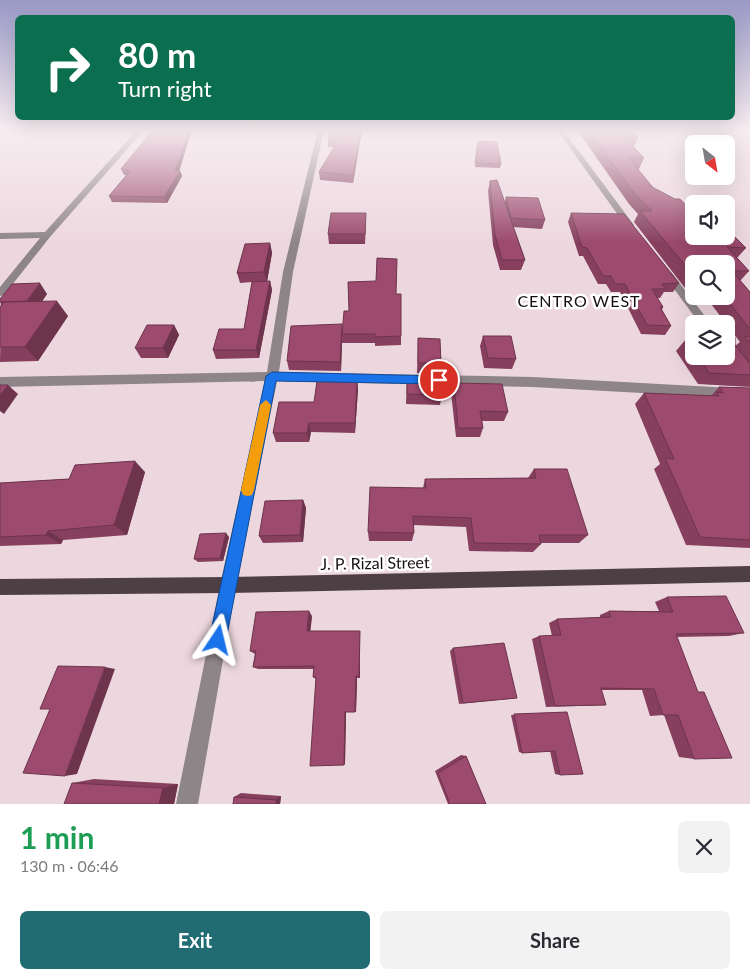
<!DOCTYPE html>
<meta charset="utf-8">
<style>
:root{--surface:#fff;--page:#f2f2f3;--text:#2b2b33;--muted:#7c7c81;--accent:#216c73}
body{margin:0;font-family:Lato,sans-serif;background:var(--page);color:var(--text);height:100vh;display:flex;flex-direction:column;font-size:19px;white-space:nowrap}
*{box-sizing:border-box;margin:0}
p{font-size:16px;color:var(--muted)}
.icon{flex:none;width:28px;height:28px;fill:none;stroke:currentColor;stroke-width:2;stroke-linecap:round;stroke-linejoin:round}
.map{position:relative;height:804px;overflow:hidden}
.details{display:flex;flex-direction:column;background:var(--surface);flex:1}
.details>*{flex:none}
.banner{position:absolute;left:15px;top:15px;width:720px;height:105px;border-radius:8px;box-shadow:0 5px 20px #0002;background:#0b6e4f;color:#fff;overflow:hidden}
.needle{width:32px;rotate:149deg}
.tools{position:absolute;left:685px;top:135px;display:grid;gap:10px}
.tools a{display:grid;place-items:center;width:50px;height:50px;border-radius:8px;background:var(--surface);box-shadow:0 5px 20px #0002;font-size:25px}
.pin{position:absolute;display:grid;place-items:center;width:42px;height:42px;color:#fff;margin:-21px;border:2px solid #fff;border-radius:50%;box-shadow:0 1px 5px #0007}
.me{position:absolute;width:55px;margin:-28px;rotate:10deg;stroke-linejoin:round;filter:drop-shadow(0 0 4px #0008)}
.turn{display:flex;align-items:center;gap:18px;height:105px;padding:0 20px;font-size:22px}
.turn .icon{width:65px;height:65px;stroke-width:2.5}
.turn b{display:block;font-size:35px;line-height:42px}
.round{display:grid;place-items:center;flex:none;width:52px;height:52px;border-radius:8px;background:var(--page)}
.overview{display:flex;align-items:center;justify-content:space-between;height:85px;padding:0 20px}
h1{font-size:30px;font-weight:700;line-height:38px;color:#1e9e55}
.action{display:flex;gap:10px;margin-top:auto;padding:10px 20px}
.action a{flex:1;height:58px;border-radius:8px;background:var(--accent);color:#fff;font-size:20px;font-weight:700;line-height:58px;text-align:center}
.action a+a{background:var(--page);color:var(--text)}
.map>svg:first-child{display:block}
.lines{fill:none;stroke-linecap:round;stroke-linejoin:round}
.minor{fill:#8e8588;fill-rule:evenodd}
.major{fill:#4d3f44;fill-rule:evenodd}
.wall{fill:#86405e}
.shaded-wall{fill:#6d344c}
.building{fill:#9c4a6d;stroke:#6d344c}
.route{fill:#1a73e8;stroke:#114b97}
.slow{fill:#f59e0b}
.labels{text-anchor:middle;stroke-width:5;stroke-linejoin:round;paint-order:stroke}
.quarter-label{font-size:16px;letter-spacing:1px;fill:#150e10;stroke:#fff}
.near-street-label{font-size:16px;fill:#150e10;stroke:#fff}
</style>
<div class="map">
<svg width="750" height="804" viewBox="0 0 750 804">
<rect width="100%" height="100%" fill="#edd7df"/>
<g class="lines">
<g class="minor">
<polygon points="137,130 144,130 50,237 4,295 0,296 0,287 40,238 0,239 0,233 45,232"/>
<polygon points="318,130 324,130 293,272 279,372 533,377 750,389 750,399 533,387 277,381 236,585 198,804 176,804 220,585 265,381 0,387 0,377 267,372 283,272"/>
<polygon points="557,130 563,130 634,225 634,229 628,229"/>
<polygon points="668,271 671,272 711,324 700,324 663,274"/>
</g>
<polygon class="major" points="750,566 750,582 228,593 0,595 0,579 228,577"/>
</g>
<g class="wall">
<polygon points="362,130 353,183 320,180 319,172 335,147 328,147 328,139"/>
<polygon points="581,130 629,130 638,138 634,147 644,158 639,169 638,169 694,236 746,248 737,258 749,271 740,281 750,292 750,387 698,384 676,351 686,339 694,339 694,356 726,356 735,345 735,346 740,342 705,296 726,296 726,264 694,264 694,292 688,292 634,222 638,214 629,204 580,134"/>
<polygon points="478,141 501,164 500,168 475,167"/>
<polygon points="121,169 180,171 182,176 167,203 112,202 109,196 127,175 124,175"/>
<polygon points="490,181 505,202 506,197 545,220 542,229 513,227 525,260 521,270 500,270 493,245 488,191"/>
<polygon points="571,213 679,283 673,292 664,292 660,298 657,298 663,307 662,310 671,326 665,335 641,334 620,292 611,292 606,284 598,284 583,256 579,256 568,222"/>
<polygon points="366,223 365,244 329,244 328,234"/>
<polygon points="270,243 272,253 267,281 270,281 272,290 259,358 216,359 213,350 244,329 252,282 240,283 237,273"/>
<polygon points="47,294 42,301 68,316 38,361 0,362 1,306 0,299"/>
<polygon points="396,294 401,336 401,345 375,346 375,343 342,343 342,341 341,371 289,370 287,361 342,329 349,311"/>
<polygon points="174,325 179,335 168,358 141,358 135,348"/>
<polygon points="483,336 516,359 512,369 484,368 480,346"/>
<polygon points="418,338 441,363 439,373 417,373"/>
<polygon points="407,376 442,395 440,405 406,404"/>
<polygon points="340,379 357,379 358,389 355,433 311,432 309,442 276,442 273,433 314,402"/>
<polygon points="454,383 508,412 504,421 482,421 483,428 480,437 456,437 451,393"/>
<polygon points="719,387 750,388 750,548 686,545 654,469 660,464 635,404 644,393 711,396"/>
<polygon points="534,469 588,535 579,543 540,543 541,544 533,552 469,551 466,527 413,525 414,533 412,541 369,541 368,532 423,488 425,479 528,478"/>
<polygon points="145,472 127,535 63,540 61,544 0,546 0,483 69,479"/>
<polygon points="303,500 306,508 303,542 263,543 259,536"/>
<polygon points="229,537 223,561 198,562 194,559"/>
<polygon points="667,597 744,633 729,636 677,637 694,759 679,757 664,715 650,716 642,690 601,690 606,705 546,707 532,639 539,636 552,636 549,623 557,619 600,618 600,615 609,611 659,611 655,602"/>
<polygon points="312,616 310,631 360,635 360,678 357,678 356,712 346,712 345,763 344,765 316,679 313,677 314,669 258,669 253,667 255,654 250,651"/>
<polygon points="453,648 517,698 459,704 450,651"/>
<polygon points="567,712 560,775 555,774 550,751 522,753 519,752 511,715"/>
<polygon points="461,755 466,756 486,804 448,804 435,771"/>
<polygon points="94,779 178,784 174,804 176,804 64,804 72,783"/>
<polygon points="241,793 281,796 280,804 233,804 234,797"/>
</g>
<g class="shaded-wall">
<polygon points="189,130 192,130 178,175 180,171 182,176 167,203 164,197 175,171"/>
<polygon points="361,130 362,130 353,183 353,175"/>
<polygon points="270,243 272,253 267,282 264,272"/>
<polygon points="270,281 272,290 259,358 256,350"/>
<polygon points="40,283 47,294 35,312 26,302"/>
<polygon points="57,301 68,316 38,361 25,347"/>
<polygon points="342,324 342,341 341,371 340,362"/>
<polygon points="174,325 179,335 168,358 163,348"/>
<polygon points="357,379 358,389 355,433 355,423"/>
<polygon points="8,385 18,394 4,414 0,411 0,395"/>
<polygon points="309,423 311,432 309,442 307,433"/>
<polygon points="135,461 145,472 127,535 114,525"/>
<polygon points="303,500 306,508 303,542 300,535"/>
<polygon points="48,531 63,540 61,544 46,535"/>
<polygon points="226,533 229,537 223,561 220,558"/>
<polygon points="309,611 312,616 310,635 307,631"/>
<polygon points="360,631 360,678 359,676"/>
<polygon points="105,667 115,669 77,774 65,776"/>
<polygon points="356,676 357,678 356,712 355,712"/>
<polygon points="345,712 346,712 345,763 344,765"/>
<polygon points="178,784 174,804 159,804 163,788"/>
<polygon points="281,796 280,804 276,804 276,800"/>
</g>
<g class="building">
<polygon points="153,130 189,130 175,171 180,171 164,197 109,196 130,171 121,169"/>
<polygon points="330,130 361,130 353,175 319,172 339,139 328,139"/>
<polygon points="588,130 629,130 638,138 626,139 644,158 629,158 652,187 675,199 680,199 694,214 694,236 726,236 726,228 746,248 727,247 749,271 732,271 750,292 750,329 724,296 726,296 726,264 694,264 694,276 640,211 652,211 634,193"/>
<polygon points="478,141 497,142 501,164 475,163"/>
<polygon points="497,180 525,260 502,260 495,235 490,181"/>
<polygon points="506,197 538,198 545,220 511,218"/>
<polygon points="331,213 366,213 365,234 328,234"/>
<polygon points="571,213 624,214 679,283 662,284 666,289 652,289 663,307 660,307 671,326 647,325 625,284 615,284 611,276 603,276 587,248 582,247"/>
<polygon points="270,243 264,272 237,273 245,244"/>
<polygon points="377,258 397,259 396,294 401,294 401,336 375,337 375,334 342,334 344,311 349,311 348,282 376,281"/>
<polygon points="270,281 256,350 213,350 219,329 244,329 252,282"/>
<polygon points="40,283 27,301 0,302 0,299 12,284"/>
<polygon points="57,301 25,347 0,347 0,307 4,302"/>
<polygon points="342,324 340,362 287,361 291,326"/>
<polygon points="147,325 174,325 163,348 135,348"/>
<polygon points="483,336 511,336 516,359 488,358"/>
<polygon points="750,336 750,343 745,337"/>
<polygon points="726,337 735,337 735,345 750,364 750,375 709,373 698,356 726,356"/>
<polygon points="418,338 440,339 441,363 418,363"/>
<polygon points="686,339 694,339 694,351"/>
<polygon points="318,374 340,375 339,379 357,379 355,423 309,423 307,433 273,433 279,402 314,402"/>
<polygon points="407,376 441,377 442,395 407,394"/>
<polygon points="454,383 502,384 508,412 480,411 483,428 458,428"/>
<polygon points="0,385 8,385 0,395"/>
<polygon points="719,387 750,388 750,540 700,537 665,458 674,459 644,393 719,396 717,392 723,393"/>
<polygon points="135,461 114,525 48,531 46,535 0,537 0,483 69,479 75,465"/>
<polygon points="534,469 567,469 588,535 539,535 541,544 474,543 471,518 413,516 414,533 368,532 370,487 426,488 425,479 536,478"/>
<polygon points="303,500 300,535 259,536 265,501"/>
<polygon points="226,533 220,558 194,559 200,534"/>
<polygon points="726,596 744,633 676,634 698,692 704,692 732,758 694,759 678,715 663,715 654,689 601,688 606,705 555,706 539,636 561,635 557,619 611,617 609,611 673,612 667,597"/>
<polygon points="309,611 307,631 360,631 359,676 356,676 355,712 345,712 344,765 310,766 316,677 313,677 314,666 253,667 256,651 250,651 256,612"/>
<polygon points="504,643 517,698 463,703 453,648"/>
<polygon points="58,666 105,667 65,776 23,773 50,709 40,709"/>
<polygon points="567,712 583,774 560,775 555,751 522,753 514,714"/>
<polygon points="466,756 486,804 450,804 438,773"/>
<polygon points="72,783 163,788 159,804 64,804"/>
<polygon points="234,797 276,800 276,804 233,804"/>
</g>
<linearGradient id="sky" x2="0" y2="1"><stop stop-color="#9a99c6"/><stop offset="0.53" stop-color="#f7edf1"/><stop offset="1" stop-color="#f7edf1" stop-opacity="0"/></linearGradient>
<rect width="750" height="243" fill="url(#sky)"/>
<polygon class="route" points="272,372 439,376 445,380 439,384 276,381 226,640 223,645 218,648 212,645 209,640 266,376"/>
<polygon class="slow" points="266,400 271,405 254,490 252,495 248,496 243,495 241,490 260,405"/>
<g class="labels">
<g class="quarter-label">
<text x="579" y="307">CENTRO WEST</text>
</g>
<g class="near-street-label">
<text transform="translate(375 563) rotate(-1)" y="6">J. P. Rizal Street</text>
</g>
</g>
</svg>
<div class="tools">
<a><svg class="needle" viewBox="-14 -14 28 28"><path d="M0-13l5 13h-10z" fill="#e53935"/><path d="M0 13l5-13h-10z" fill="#7c7c81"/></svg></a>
<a><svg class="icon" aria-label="sound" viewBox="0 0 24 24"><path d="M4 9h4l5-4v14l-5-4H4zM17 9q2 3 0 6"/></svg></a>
<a><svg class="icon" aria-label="search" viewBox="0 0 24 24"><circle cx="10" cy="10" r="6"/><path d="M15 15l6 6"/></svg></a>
<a><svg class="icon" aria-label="layers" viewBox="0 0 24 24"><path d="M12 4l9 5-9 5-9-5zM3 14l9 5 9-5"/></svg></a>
</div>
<div class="pin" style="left:439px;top:380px;background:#d93025"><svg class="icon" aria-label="arrive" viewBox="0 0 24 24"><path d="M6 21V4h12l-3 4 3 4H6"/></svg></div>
<svg class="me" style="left:218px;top:640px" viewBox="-20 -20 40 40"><path d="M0-17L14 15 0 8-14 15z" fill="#1a73e8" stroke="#fff" stroke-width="4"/></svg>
<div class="banner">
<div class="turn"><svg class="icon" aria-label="right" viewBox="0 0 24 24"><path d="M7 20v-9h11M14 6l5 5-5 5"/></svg><div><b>80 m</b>Turn right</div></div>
</div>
</div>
<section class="details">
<div class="overview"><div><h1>1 min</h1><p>130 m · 06:46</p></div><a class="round"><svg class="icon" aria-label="close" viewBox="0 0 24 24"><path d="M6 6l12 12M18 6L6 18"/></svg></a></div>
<div class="action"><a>Exit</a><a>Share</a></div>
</section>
